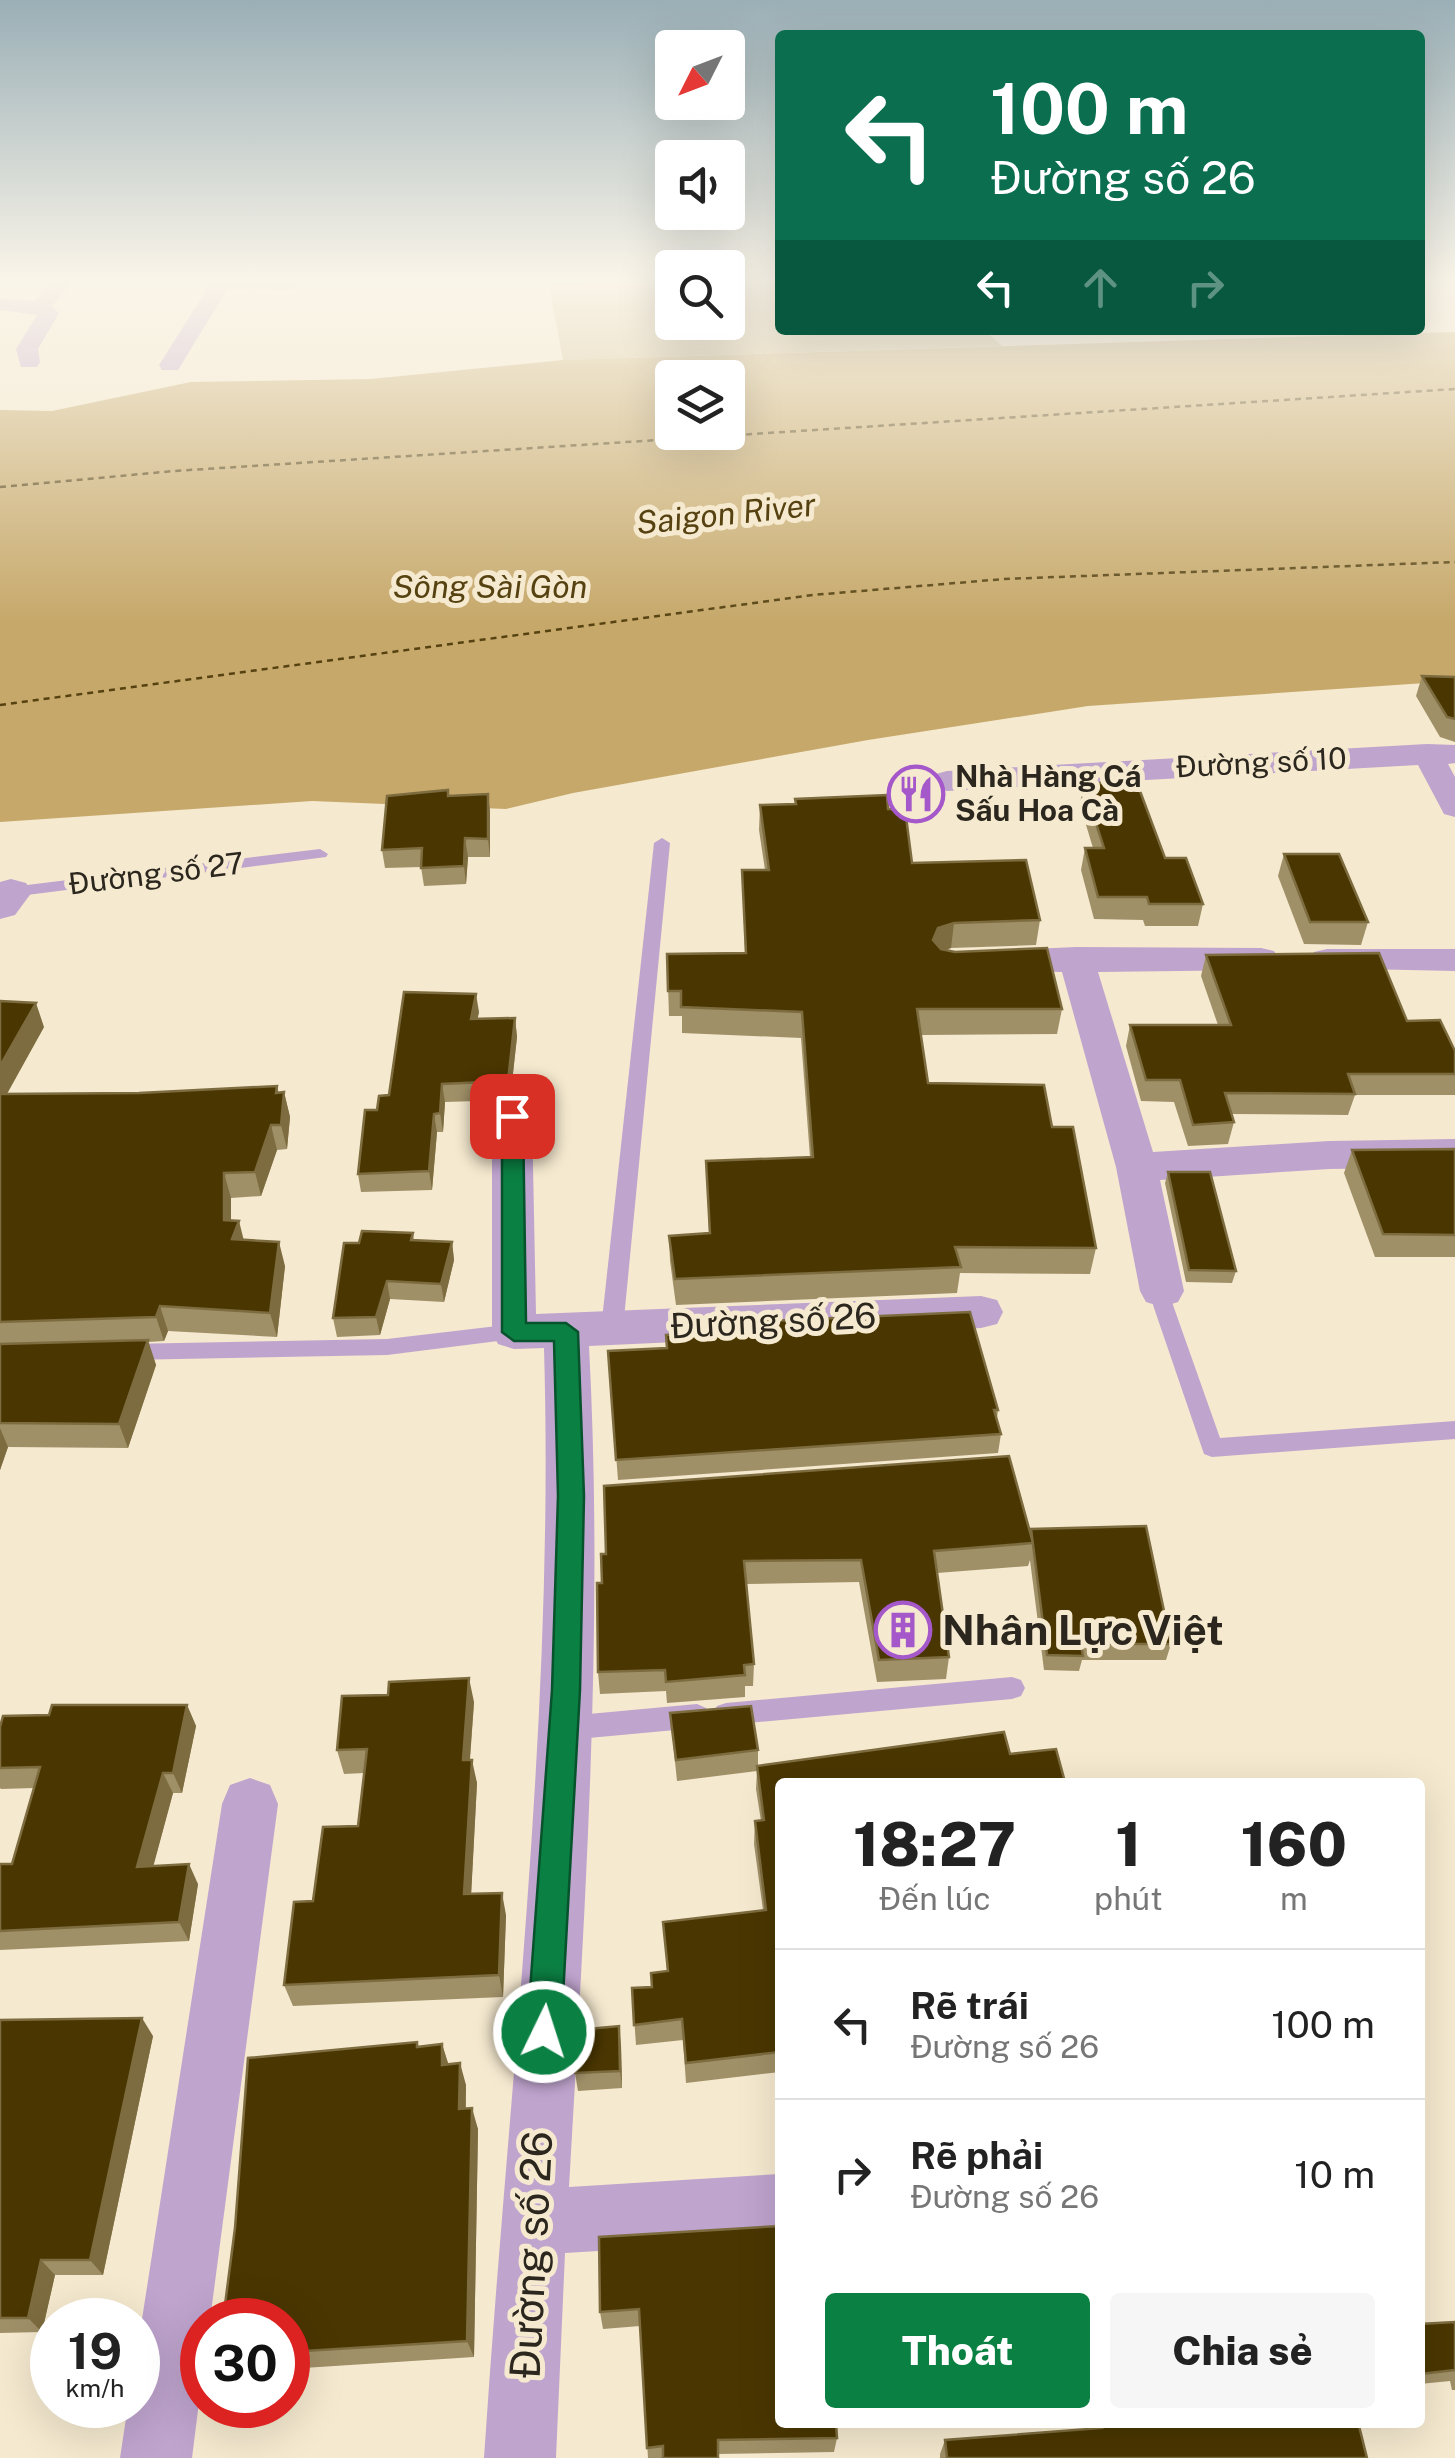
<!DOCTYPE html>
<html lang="vi">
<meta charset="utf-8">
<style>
:root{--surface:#fff;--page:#f6f6f6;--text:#222;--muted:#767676;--line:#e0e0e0;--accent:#0b8043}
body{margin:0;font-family:"Public Sans",sans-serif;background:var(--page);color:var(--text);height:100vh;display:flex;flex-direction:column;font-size:38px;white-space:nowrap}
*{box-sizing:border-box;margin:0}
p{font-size:32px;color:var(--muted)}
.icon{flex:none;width:55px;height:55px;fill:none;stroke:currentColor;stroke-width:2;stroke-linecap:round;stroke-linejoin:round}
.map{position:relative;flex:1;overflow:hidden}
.details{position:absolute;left:775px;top:1778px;width:650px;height:650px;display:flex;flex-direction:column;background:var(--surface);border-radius:10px;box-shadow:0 10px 40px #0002}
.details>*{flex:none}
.banner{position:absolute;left:775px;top:30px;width:650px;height:305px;border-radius:10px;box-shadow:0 10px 40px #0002;background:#0b6e4f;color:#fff;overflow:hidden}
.needle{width:65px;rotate:228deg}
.fabs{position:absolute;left:655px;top:30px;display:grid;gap:20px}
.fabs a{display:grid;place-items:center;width:90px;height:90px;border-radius:10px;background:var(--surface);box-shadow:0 10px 40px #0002;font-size:50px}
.speed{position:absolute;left:30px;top:2298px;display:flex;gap:20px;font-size:50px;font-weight:700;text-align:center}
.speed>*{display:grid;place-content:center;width:130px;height:130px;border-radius:50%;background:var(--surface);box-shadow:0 10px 40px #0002;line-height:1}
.speed small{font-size:25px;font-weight:400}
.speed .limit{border:15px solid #d22;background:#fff;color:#111}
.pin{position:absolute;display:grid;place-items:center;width:85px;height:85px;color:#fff;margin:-42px;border-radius:20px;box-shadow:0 5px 15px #0006}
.me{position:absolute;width:110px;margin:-55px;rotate:4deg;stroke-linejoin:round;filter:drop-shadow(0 0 8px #0008)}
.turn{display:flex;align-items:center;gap:35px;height:210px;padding:0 50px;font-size:45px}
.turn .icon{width:130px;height:130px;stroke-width:2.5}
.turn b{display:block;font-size:70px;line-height:85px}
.lanes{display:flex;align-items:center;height:95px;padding:0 50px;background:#0003;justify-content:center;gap:50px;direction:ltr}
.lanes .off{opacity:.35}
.eta{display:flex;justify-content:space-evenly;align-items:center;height:170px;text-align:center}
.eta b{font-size:60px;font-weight:800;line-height:70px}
.primary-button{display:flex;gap:20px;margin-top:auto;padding:20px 50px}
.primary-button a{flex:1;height:115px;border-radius:10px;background:var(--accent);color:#fff;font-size:40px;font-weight:800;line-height:115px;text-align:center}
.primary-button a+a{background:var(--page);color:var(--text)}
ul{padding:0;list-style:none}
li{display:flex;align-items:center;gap:30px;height:150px;padding:0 50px;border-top:2px solid var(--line)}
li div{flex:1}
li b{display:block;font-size:38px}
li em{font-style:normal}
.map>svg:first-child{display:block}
.green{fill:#d0ba8c}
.water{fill:#c6a86a;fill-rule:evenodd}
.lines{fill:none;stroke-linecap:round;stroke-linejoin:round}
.ferry{stroke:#564210;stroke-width:2.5;stroke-dasharray:6 5;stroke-linecap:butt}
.service{fill:#bfa4ce;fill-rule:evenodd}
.minor{fill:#bfa4ce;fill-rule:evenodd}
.tertiary{fill:#bfa4ce;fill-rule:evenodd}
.wall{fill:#a09068}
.shaded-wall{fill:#7d6c3f}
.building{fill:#4a3601;stroke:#7d6c3f;stroke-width:2.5}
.route{fill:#0b8043;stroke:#07532c;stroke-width:2.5}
.labels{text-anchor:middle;stroke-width:10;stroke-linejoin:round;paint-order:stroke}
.far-street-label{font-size:30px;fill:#2c271e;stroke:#f5e9cf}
.far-poi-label{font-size:30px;font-weight:bold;fill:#2c271e;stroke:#f5e9cf;text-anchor:start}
.far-water-label{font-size:32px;font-style:italic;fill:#564210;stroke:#f5e9cf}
.street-label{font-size:35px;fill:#2c271e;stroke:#f5e9cf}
.near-poi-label{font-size:42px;font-weight:bold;fill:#2c271e;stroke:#f5e9cf;text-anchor:start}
.near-street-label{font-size:42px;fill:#2c271e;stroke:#f5e9cf}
</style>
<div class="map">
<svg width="1455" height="2458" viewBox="0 0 1455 2458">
<rect width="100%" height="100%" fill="#f5e9cf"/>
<polygon class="green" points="780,279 780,330 984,330 1002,346 563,360 549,285 672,282 672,322 728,322 728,280"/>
<path class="water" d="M1455 332V681L1088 706 868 740 573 793 506 809 312 801 0 822V410L52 411 191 382 371 379 563 360ZM672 378H728V432H672Z"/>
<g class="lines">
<g class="ferry">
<polyline points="0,487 174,471 1455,389"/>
<polyline points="0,705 813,595 1004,579 1455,562"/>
</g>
<g class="service">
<polygon points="219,284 293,284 298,287 293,290 216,289"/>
<polygon points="662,838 670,843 623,1329 619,1335 605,1335 601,1329 654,843"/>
<polygon points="320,849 328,854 326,857 11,897 3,892 11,887"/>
<polygon points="1162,1283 1169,1286 1173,1305 1220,1438 1455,1421 1455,1439 1212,1457 1204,1454 1153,1305 1155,1286"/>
<polygon points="514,1324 521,1326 525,1332 521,1338 387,1355 127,1360 119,1358 116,1352 119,1346 127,1344 387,1339"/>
<polygon points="1012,1677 1021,1680 1025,1688 1021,1696 1012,1699 726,1725 717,1722 713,1714 717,1706 726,1703"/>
<polygon points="697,1704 706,1708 710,1716 706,1724 697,1728 567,1740 558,1736 554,1728 558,1720 567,1716"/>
</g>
<g class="minor">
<polygon points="55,278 76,278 52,306 59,313 38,349 40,362 37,367 21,367 16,349 37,315 0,310 0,298 34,301"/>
<polygon points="214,278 234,278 178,370 162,370 159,365"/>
<polygon points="1427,744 1455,745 1455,763 1448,764 1455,777 1455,817 1444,814 1418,765 947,791 936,788 931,781 936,774 947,771"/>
<polygon points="1076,947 1261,948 1274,951 1279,959 1274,967 1261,970 1098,972 1153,1152 1329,1141 1455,1139 1455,1167 1329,1169 1160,1180 1184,1291 1178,1302 1162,1307 1146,1302 1140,1291 1116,1167 1062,972 979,970 974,962 979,954 992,951"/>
<polygon points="1327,949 1455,949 1455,971 1314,968 1309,960 1314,952"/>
<path d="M512 1103 526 1107 532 1116 536 1314 981 1296 997 1300 1003 1312 997 1324 981 1328 589 1346C604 1626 585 1906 569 2187L780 2174V2240L565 2253 556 2458H484C508 2089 555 1719 544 1348L514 1349 498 1344 492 1332V1116L498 1107Z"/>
<polygon points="250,1778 270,1785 278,1804 210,2320 202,2320 202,2378 192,2458 120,2458 128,2405 138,2405 138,2345 222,1804 230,1785"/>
</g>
<polygon class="tertiary" points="11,879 26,883 32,892 15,915 0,919 0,882"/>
</g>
<g class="wall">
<polygon points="1422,676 1455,677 1455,742 1440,737 1416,696"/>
<polygon points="1083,783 1165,858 1203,904 1198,926 1145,926 1143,920 1094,919 1081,870 1085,848 1093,848 1080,805"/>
<polygon points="448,790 449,796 488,794 490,812 490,857 468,857 466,884 424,886 421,867 385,868 382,850"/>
<polygon points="795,799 888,809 912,863 1040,920 1036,945 951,948 945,950 1062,1009 1057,1034 921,1035 928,1083 1052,1127 1096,1248 1090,1274 960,1273 957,1293 676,1305 670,1261 669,1236 709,1233 706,1161 810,1157 801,1038 682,1033 682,1016 669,1016 667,954 745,953 742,870 765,870 759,830 760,805 795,804"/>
<polygon points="1284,854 1368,922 1361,945 1304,944 1278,876"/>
<polygon points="1206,955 1407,1021 1455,1051 1455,1095 1355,1095 1348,1115 1232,1114 1234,1122 1228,1144 1188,1146 1174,1102 1141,1101 1126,1046 1130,1025 1218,1025 1201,976"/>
<polygon points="0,1001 44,1027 7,1094 284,1092 290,1117 287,1149 277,1150 261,1196 231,1198 231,1221 244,1240 285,1266 277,1337 168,1331 164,1341 148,1342 156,1365 128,1448 8,1447 0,1470"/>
<polygon points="479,1012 477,1019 515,1018 517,1037 510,1100 445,1102 443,1132 437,1132 432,1190 361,1192 358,1174 377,1110 389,1095"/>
<polygon points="1455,1149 1455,1257 1375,1257 1344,1173 1352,1150"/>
<polygon points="1168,1172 1236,1271 1232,1283 1186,1282 1165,1183"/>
<polygon points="413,1233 414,1240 452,1242 454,1260 444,1302 390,1299 380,1335 337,1337 333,1318 359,1243"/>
<polygon points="666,1335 998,1410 997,1418 1001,1434 998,1453 618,1480 608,1351 666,1348"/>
<polygon points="1031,1529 1171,1644 1166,1660 1082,1660 1079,1671 1044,1670 1030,1560 1028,1566 937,1573 949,1657 946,1679 877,1682 859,1582 746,1584 754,1664 753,1686 745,1686 745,1697 667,1703 666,1691 600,1694 598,1672 602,1583 601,1554 1030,1533"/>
<polygon points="474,1702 470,1760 477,1783 471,1894 506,1915 503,1997 293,2006 284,1985 313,1901 358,1826 364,1773 344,1774 337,1750"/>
<polygon points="187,1705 196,1726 182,1793 173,1793 153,1866 198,1884 189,1941 0,1950 0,1864 12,1864 34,1788 1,1789 0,1788 0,1727 49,1715"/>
<polygon points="670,1713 758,1750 758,1765 780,1782 780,2072 686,2083 683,2040 636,2045 632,1988 652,1987 667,1971 663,1922 763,1910 754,1844 755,1821 761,1821 756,1789 757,1771 677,1781"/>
<polygon points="0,2020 153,2036 103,2275 55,2275 42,2332 0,2333"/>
<polygon points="417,2042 419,2047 442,2044 448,2064 466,2085 466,2108 478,2129 474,2357 288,2369 288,2320"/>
<polygon points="621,2045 622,2088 578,2091 575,2073"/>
<polygon points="599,2237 837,2438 834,2452 718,2454 718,2458 648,2458 640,2326 603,2329 600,2312"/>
<polygon points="1455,2322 1455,2390 1452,2390 1450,2381 1420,2384 1420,2324"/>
<polygon points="1088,2422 1358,2422 1367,2458 940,2458 940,2454 945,2440 1089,2429"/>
</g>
<g class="shaded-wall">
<polygon points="488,794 490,812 490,857 488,839"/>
<polygon points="465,838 468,857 466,884 464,866"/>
<polygon points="954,923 951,948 936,953 933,940 938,928"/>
<polygon points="476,994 479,1012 474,1037 471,1019"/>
<polygon points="36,1003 44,1027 0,1106 0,1066"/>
<polygon points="515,1018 517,1037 510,1100 508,1081"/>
<polygon points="442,1084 445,1102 443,1132 440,1113"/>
<polygon points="277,1086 282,1108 284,1092 290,1117 287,1149 281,1125 276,1093"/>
<polygon points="434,1114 437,1132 432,1190 429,1171"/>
<polygon points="271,1125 277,1150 261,1196 255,1172"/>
<polygon points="224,1173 231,1198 231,1245 224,1220"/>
<polygon points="239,1221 245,1245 232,1239"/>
<polygon points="279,1242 285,1266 277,1337 270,1313"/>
<polygon points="452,1242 454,1260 444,1302 441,1284"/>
<polygon points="387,1281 390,1299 380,1335 376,1317"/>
<polygon points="160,1306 168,1331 164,1341 156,1317"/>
<polygon points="148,1340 156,1365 128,1448 119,1424"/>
<polygon points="0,1428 8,1447 0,1470"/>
<polygon points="469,1678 474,1702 468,1783 463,1760"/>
<polygon points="187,1705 196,1726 182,1793 173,1773"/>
<polygon points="472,1760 477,1783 470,1916 464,1894"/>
<polygon points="163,1773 173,1793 148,1886 137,1867"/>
<polygon points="189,1864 198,1884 189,1941 179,1922"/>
<polygon points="502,1893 506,1915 503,1997 499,1975"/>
<polygon points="142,2018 153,2036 103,2275 90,2260"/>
<polygon points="619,2026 621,2045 622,2088 620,2071"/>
<polygon points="442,2044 449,2066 442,2065"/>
<polygon points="460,2063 466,2085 465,2130 459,2109"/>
<polygon points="472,2108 478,2129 474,2357 467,2341"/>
<polygon points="41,2260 55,2275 42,2332 28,2318"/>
</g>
<g class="building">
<polygon points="1422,676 1455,677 1455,719 1447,717"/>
<polygon points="1083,783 1137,783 1165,858 1186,858 1203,904 1149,904 1147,897 1098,897 1085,848 1104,848"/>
<polygon points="448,790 448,796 488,794 488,839 465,838 464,866 421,868 422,848 382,850 387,796"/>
<polygon points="887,795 888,809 905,809 912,863 1026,860 1040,920 954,923 938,928 933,940 941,949 955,952 1047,948 1062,1009 917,1009 928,1083 1044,1085 1052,1127 1073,1127 1096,1248 955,1247 961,1267 675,1279 669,1236 710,1233 706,1161 813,1157 802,1012 681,1007 681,991 668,991 667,954 746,953 742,870 769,870 760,805 796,804 795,799"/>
<polygon points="1284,854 1339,854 1368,922 1310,922"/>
<polygon points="1379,953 1407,1021 1440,1020 1455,1051 1455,1074 1348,1074 1355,1094 1225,1093 1234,1122 1193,1125 1180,1080 1146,1080 1130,1025 1231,1025 1206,955"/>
<polygon points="404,992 476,994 471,1019 515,1018 508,1081 442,1084 440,1113 434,1114 429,1171 358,1174 365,1110 377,1110 379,1096 389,1095"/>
<polygon points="0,1001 36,1003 0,1066"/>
<polygon points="277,1086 276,1093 284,1092 281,1125 271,1125 255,1172 224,1173 224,1220 239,1221 232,1239 279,1242 270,1313 160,1306 156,1317 0,1322 0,1094 139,1093"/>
<polygon points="1455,1149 1455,1235 1383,1234 1352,1150"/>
<polygon points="1168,1172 1210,1172 1236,1271 1189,1270"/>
<polygon points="362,1231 413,1233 411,1240 452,1242 441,1284 387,1281 376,1317 333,1318 344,1243 359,1243"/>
<polygon points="970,1312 998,1410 994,1410 1001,1434 616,1460 608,1351 667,1348 666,1335 681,1334 680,1325"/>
<polygon points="148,1340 119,1424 0,1423 0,1344"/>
<polygon points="1009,1456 1033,1543 934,1551 949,1657 879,1660 861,1560 744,1561 754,1664 744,1665 745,1675 666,1682 665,1670 598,1672 597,1583 602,1583 601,1554 606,1554 604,1486"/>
<polygon points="1146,1526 1171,1644 1081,1644 1083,1656 1047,1655 1031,1529"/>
<polygon points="469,1678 463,1760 472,1760 464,1894 502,1893 499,1975 284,1985 294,1902 313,1901 323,1827 358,1826 367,1749 337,1750 342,1696 388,1695 389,1682"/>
<polygon points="52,1705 187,1705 173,1773 163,1773 137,1867 189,1864 179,1922 0,1931 0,1864 12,1864 40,1767 0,1768 0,1727 3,1716 49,1715"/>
<polygon points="751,1706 758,1750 676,1760 670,1713"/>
<polygon points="1004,1732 1010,1754 1056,1749 1065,1782 780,1782 780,2052 686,2063 682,2019 634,2025 632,1988 652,1987 651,1973 668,1971 663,1922 766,1910 755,1821 764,1820 757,1766"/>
<polygon points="142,2018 90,2260 41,2260 28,2318 0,2318 0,2020"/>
<polygon points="619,2026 620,2071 575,2073 578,2030"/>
<polygon points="417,2042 417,2047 442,2044 442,2065 460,2063 459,2109 472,2108 467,2341 288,2352 288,2320 223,2320 235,2228 248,2058"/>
<polygon points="780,2226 780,2422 836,2422 837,2438 718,2440 718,2458 663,2458 663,2446 647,2448 639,2309 600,2312 599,2237"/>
<polygon points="1455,2322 1455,2370 1420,2374 1420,2324"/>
<polygon points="1100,2422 1358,2422 1367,2458 947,2458 945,2440 1102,2428"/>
</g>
<linearGradient id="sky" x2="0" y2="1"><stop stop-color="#9aafb6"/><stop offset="0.45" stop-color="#faf5e9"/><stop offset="1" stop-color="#faf5e9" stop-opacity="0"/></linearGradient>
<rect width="1455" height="622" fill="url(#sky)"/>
<polygon class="route" points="512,1109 523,1116 526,1323 566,1323 578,1332 584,1496 580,1690 561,2032 556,2044 544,2049 532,2044 527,2032 552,1690 558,1496 554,1341 514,1341 502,1332 502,1116"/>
<defs>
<g id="restaurant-ring" transform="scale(2.875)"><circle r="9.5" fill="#f5e9cf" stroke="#a558ca" stroke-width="1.5"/><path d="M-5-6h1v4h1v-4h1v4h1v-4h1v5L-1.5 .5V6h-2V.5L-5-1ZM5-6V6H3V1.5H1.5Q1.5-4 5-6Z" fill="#a558ca"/></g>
<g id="building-ring" transform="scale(2.875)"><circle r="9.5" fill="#f5e9cf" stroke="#a558ca" stroke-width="1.5"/><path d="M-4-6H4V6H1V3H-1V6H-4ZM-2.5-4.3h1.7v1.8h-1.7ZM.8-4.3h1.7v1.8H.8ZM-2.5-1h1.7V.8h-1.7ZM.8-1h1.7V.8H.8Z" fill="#a558ca"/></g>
</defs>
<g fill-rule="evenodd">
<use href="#restaurant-ring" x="916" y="794"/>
<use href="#building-ring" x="903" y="1630"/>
</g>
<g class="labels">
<g class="far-street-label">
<text transform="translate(1261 763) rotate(-3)" y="10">Đường số 10</text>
<text transform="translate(156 874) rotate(-7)" y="10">Đường số 27</text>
</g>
<g class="far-poi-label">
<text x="955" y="787">Nhà Hàng Cá<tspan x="955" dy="34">Sấu Hoa Cà</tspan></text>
</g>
<g class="far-water-label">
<text transform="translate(726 514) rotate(-6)" y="11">Saigon River</text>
<text x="490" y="598">Sông Sài Gòn</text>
</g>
<g class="street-label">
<text transform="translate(773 1321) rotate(-3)" y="12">Đường số 26</text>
</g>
<g class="near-poi-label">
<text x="942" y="1645">Nhân Lực Việt</text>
</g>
<g class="near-street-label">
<text transform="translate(531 2255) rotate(-87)" y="15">Đường số 26</text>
</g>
</g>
</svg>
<div class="fabs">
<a><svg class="needle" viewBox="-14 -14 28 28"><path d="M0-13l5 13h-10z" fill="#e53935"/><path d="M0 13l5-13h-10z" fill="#767676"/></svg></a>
<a><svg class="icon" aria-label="sound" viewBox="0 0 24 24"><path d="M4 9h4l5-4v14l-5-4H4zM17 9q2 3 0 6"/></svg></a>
<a><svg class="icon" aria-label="search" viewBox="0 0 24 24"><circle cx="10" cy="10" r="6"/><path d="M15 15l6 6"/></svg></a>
<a><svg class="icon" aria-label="layers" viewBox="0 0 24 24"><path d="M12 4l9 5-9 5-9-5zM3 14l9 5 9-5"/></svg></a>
</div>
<div class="speed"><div>19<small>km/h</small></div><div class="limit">30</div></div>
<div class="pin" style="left:512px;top:1116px;background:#d93025"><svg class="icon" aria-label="arrive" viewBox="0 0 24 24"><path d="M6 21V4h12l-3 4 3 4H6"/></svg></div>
<svg class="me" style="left:544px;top:2032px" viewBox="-20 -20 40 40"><circle r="17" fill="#0b8043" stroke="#fff" stroke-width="3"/><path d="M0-11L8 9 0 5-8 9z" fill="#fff"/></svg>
<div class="banner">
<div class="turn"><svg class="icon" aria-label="left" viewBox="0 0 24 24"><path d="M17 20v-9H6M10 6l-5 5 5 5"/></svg><div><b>100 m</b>Đường số 26</div></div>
<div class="lanes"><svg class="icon" aria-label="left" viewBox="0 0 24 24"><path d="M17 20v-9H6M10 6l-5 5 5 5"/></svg><svg class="icon off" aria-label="ahead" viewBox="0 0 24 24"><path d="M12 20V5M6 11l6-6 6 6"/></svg><svg class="icon off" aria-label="right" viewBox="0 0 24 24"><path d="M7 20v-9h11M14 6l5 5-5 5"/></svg></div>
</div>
<section class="details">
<div class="eta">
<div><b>18:27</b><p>Đến lúc</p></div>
<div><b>1</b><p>phút</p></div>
<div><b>160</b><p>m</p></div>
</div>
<ul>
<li><svg class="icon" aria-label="left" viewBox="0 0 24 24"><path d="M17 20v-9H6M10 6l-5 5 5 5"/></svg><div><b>Rẽ trái</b><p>Đường số 26</p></div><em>100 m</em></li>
<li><svg class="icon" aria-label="right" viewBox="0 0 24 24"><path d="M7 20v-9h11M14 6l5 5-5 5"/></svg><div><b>Rẽ phải</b><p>Đường số 26</p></div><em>10 m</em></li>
</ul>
<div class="primary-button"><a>Thoát</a><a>Chia sẻ</a></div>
</section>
</div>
